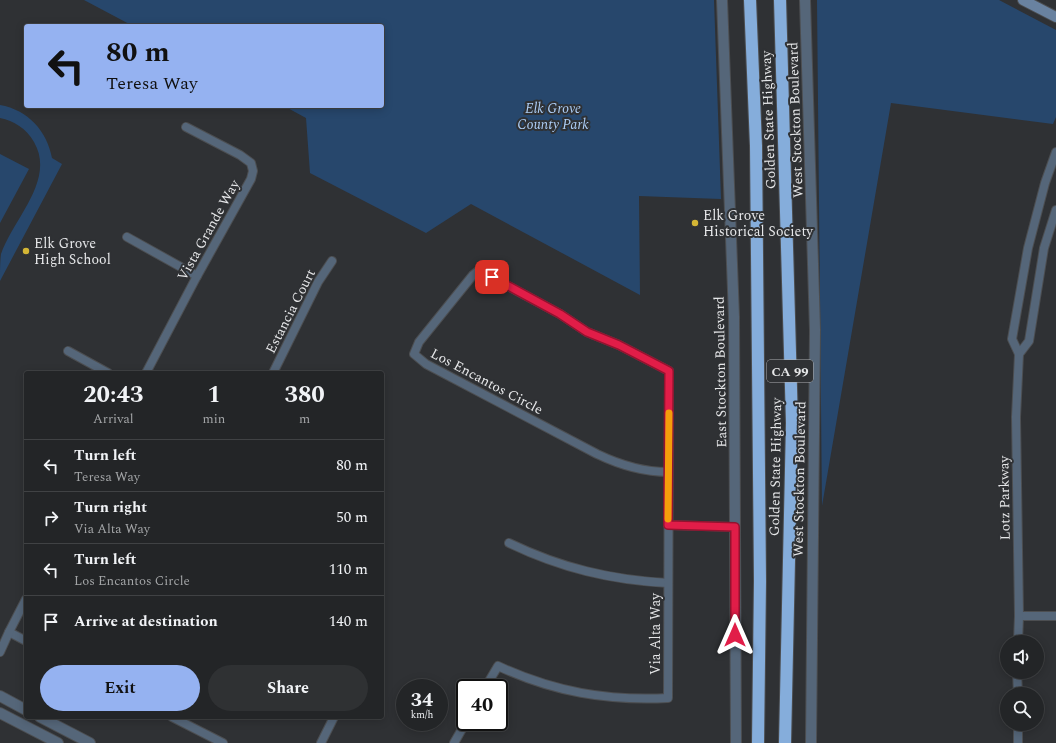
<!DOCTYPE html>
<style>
:root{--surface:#232527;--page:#2f3133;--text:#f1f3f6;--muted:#a3a5a7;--line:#404244;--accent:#95b2f1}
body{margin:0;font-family:Spectral,serif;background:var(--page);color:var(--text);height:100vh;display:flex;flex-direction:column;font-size:15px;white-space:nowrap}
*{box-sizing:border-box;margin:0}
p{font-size:13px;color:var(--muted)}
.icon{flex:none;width:22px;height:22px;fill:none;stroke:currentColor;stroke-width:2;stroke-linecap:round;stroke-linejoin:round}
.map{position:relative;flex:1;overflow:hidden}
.details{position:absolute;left:24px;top:371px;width:360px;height:348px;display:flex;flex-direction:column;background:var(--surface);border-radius:4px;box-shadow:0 2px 10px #0003,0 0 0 1px var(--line)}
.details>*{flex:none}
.hud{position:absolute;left:24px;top:24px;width:360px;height:84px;border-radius:4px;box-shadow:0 2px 10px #0003,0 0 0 1px var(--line);background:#95b2f1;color:#111;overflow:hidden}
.fabs{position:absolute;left:1000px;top:635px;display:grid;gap:8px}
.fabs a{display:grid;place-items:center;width:44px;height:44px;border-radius:50%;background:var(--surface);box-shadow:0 2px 10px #0003,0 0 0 1px var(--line);font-size:20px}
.speed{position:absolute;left:396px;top:679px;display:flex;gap:8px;font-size:20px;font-weight:700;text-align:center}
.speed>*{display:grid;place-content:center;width:52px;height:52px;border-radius:50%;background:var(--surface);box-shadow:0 2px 10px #0003,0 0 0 1px var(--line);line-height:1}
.speed small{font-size:10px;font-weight:400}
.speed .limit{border:2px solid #111;border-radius:6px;background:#fff;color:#111}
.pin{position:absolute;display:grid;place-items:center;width:34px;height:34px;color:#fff;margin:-17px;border-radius:8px;box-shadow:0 2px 6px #0006}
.me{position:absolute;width:44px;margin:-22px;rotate:0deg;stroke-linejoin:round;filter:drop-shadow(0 0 3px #0008)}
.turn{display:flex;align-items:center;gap:14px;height:84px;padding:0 16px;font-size:18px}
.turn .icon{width:52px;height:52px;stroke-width:2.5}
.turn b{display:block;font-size:28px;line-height:34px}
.eta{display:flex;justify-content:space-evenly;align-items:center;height:68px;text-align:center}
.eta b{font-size:24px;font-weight:700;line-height:28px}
.primary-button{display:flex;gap:8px;margin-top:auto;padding:8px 16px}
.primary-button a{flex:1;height:46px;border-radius:24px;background:var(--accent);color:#111;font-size:16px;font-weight:700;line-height:46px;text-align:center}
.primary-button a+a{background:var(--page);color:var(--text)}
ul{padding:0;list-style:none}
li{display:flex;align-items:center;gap:12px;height:52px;padding:0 16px;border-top:1px solid var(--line)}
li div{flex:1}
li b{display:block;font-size:15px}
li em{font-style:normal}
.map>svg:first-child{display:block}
.green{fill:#27476c}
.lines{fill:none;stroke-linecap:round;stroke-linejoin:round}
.minor-casing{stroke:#4c4e51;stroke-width:10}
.tertiary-casing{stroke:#4c4e51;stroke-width:12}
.secondary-casing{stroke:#4c4e51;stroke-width:12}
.motorway-casing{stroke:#4c4e51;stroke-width:14}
.minor{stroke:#556679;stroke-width:8}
.tertiary{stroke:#556679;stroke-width:10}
.secondary{stroke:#6982a0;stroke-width:10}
.motorway{stroke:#85addb;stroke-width:12}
.route-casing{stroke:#92132f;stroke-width:10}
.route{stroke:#e11d48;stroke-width:7}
.slow{stroke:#f59e0b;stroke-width:7}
.poi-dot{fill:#d4b635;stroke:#2f3134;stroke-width:1.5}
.labels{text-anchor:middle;stroke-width:4;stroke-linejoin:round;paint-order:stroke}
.shield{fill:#2f3134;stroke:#afb0b3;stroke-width:1}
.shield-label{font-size:13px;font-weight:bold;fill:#e6e7e9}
.park-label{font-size:14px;font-style:italic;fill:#accdf5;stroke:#2f3134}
.street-label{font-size:14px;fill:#e6e7e9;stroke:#2f3134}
.poi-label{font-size:14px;fill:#e6e7e9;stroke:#2f3134;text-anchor:start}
</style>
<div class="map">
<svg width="1056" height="743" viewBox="0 0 1056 743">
<rect width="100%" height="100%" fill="#2f3134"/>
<g class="green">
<polygon points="84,0 714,0 721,199 639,196 640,295 471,204 426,233 310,173 306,118 284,106 382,106 382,26 133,26"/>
<polygon points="817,0 999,0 1056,30 1056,117 1053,124 891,103 822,506"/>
<path d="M0 105C28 110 47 131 52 158L62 164 0 281C0 273 0 261 1 254 13 219 56 180 34 142 26 128 14 121 0 118Z"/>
<polygon points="0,154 29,169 0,223"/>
</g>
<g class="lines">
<g class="minor-casing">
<g id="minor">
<polyline points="127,237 197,276"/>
<polyline points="68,351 108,373"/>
<polyline points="1019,354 1029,341 1044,248 1056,210"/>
<polyline points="146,373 197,276 251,179 253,171 251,163 240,155 186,127"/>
<polyline points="273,373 318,282 332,261"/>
<polyline points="668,525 735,527"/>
<path d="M509 543C561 568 611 580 668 583"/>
<polyline points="1019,616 1056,616"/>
<polyline points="9,632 26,641"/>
<polyline points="1018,642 1019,616 1016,417 1019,354 1012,339 1028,248 1045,183 1056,152"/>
<polyline points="0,652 9,632 26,599"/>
<polyline points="1017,672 1018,694"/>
<path d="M485 688 498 666C554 692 607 701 668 698L669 371 619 345 587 332 560 314 484 273 478 271 473 275 419 342 414 354 426 364 597 454C620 465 643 472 668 472"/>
<polyline points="172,717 223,743"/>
<polyline points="1018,724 1018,743"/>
<polyline points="321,743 334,717"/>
<polyline points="454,743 466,722"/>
</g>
</g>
<g class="tertiary-casing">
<g id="tertiary">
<polyline points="722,0 734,317 736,743"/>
<polyline points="805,0 815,330 811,743"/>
<polyline points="0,696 26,710"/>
<polyline points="0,713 58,743"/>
<polyline points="40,717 90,743"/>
</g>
</g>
<g class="secondary-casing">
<polyline id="secondary" points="1023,0 1056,17"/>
</g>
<g class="motorway-casing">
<g id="motorway">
<polyline points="750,0 756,146 760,581 758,743"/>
<polyline points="780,0 792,423 785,743"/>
</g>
</g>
<use href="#minor" class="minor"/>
<use href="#tertiary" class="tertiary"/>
<use href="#secondary" class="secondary"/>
<use href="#motorway" class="motorway"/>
</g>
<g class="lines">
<g class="route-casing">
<polyline id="route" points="492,277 560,314 587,332 619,345 669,371 668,525 735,527 735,635"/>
</g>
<use href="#route" class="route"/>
<polyline class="slow" points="668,519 669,413"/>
</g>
<g class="poi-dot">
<circle cx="695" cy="223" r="4"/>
<circle cx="26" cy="251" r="4"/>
</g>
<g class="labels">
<rect class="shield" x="767" y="360" width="46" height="22" rx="3"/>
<g class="shield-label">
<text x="790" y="376">CA 99</text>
</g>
<g class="park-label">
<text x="553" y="113">Elk Grove<tspan x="553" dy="16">County Park</tspan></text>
</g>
<g class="street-label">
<text transform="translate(768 120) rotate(-92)" y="5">Golden State Highway</text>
<text transform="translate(795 120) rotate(-92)" y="5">West Stockton Boulevard</text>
<text transform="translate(208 230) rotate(-61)" y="5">Vista Grande Way</text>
<text transform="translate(290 311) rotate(-63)" y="5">Estancia Court</text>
<text transform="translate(720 372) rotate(-91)" y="5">East Stockton Boulevard</text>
<text transform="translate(487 381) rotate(28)" y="5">Los Encantos Circle</text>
<text transform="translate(775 467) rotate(-89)" y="5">Golden State Highway</text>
<text transform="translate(799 479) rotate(-89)" y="5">West Stockton Boulevard</text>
<text transform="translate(1004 498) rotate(-91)" y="5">Lotz Parkway</text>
<text transform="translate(655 634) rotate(-90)" y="5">Via Alta Way</text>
</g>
<g class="poi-label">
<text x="703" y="220">Elk Grove<tspan x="703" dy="16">Historical Society</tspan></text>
<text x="34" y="248">Elk Grove<tspan x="34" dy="16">High School</tspan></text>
</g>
</g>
</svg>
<div class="fabs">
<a><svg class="icon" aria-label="sound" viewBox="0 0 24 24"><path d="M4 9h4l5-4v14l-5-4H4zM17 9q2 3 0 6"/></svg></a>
<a><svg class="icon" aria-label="search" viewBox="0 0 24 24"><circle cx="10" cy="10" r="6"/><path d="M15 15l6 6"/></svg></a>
</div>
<div class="speed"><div>34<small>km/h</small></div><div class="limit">40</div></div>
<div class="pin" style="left:492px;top:277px;background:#d93025"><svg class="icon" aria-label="arrive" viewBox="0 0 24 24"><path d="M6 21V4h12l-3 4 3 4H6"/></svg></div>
<svg class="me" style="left:735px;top:635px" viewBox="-20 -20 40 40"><path d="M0-17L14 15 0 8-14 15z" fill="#e11d48" stroke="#fff" stroke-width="4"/></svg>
<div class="hud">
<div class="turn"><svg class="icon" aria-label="left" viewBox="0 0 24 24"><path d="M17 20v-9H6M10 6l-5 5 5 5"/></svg><div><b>80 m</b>Teresa Way</div></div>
</div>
<section class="details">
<div class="eta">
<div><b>20:43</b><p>Arrival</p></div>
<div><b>1</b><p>min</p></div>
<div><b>380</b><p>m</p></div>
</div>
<ul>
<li><svg class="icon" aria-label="left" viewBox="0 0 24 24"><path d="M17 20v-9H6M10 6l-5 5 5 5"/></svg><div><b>Turn left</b><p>Teresa Way</p></div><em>80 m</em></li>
<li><svg class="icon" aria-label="right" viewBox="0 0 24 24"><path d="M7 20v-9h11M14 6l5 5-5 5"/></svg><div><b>Turn right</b><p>Via Alta Way</p></div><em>50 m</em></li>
<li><svg class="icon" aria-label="left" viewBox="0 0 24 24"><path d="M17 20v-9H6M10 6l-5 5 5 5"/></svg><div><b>Turn left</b><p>Los Encantos Circle</p></div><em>110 m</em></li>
<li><svg class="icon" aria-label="arrive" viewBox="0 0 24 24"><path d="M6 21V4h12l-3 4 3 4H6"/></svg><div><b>Arrive at destination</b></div><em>140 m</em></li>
</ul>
<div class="primary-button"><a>Exit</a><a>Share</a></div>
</section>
</div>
